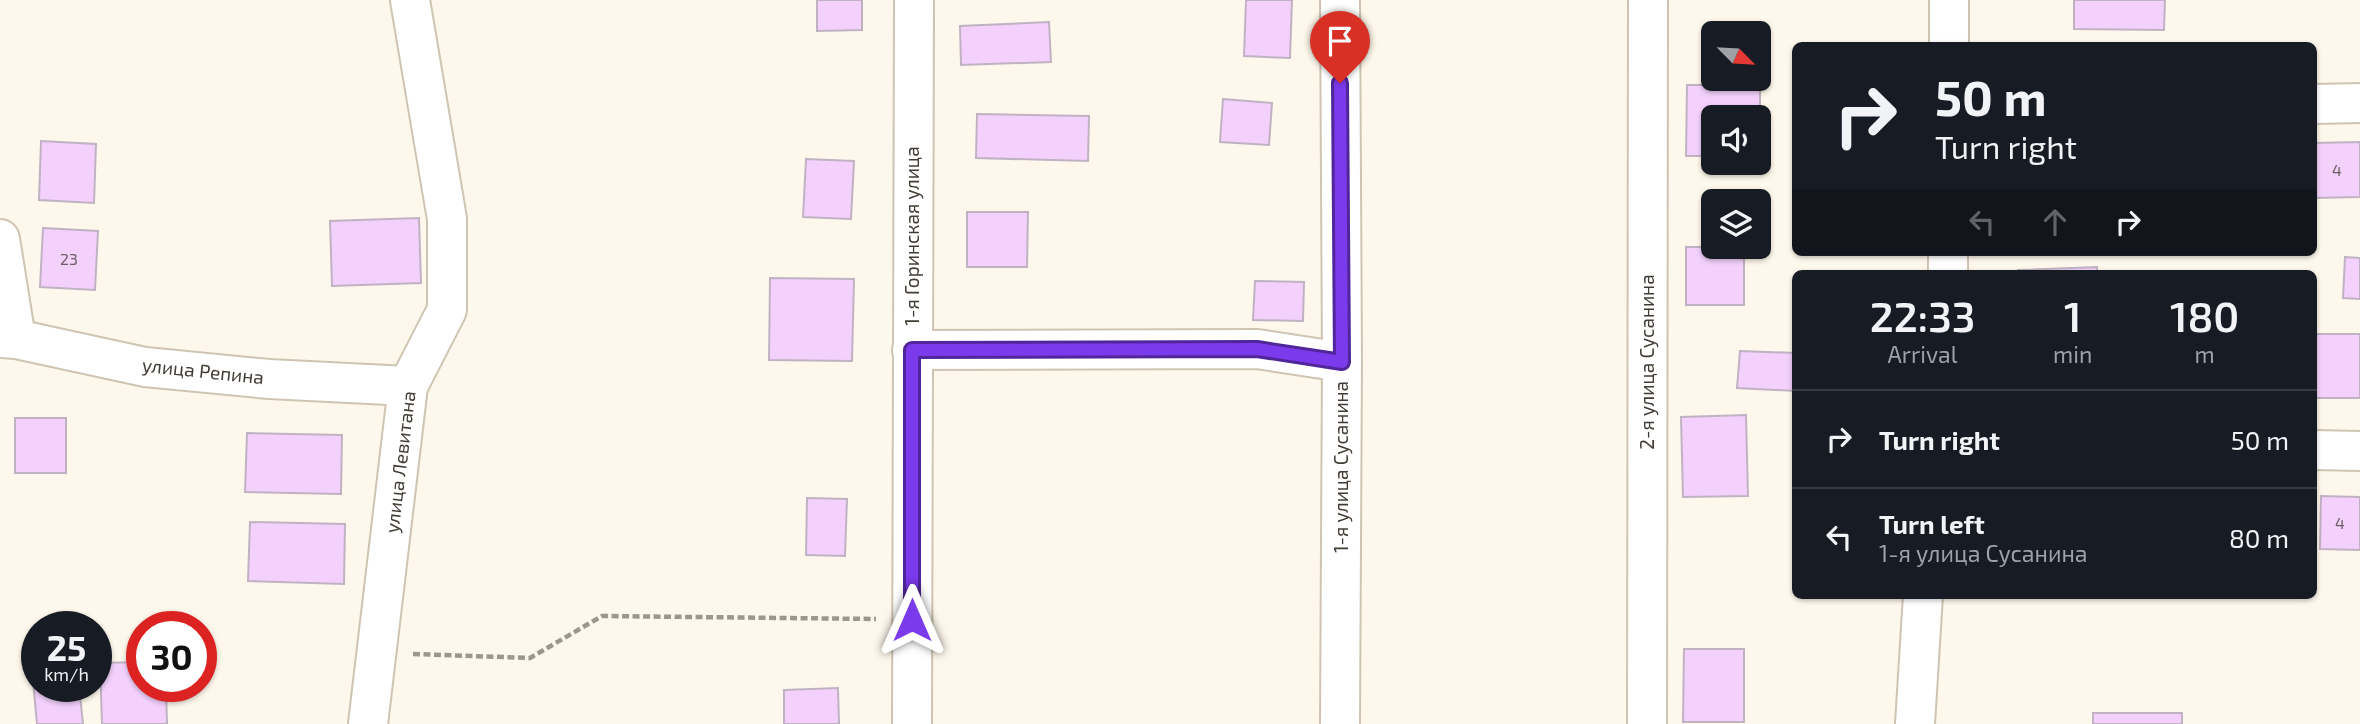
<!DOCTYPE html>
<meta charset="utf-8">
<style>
:root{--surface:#171b24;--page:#20242c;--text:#f1f3f6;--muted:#9ea1a6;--line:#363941}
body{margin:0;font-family:"Exo 2",sans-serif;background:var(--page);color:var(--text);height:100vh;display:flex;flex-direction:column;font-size:26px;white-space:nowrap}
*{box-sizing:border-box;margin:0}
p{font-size:23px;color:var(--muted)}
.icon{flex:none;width:38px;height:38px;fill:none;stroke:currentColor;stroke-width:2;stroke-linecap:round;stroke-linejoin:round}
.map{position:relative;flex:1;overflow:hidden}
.sheet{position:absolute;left:1792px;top:270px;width:525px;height:329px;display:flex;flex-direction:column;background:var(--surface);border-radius:10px;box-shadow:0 2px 5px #0004}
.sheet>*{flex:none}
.hud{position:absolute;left:1792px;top:42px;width:525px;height:214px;border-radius:10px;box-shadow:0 2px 5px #0004;background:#171b24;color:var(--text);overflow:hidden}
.needle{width:46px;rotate:114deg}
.buttons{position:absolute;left:1701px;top:21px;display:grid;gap:14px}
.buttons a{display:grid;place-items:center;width:70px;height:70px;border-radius:10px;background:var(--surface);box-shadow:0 2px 5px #0004;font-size:35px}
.speed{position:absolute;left:21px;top:611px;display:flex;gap:14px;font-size:35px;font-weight:700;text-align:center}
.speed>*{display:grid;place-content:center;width:91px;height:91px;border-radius:50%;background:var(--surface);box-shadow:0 2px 5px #0004;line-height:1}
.speed small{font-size:18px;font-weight:400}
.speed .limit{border:10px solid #d22;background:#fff;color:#111}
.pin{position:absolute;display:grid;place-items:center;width:60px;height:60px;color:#fff;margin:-72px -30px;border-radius:50% 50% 50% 0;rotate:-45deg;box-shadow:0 0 7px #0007}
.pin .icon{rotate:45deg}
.me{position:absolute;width:77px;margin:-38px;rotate:0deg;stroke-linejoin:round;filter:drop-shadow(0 0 5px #0008)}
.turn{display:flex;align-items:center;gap:24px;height:147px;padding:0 28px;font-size:32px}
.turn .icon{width:91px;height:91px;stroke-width:2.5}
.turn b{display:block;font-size:49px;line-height:60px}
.lanes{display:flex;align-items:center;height:66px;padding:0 28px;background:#0003;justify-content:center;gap:35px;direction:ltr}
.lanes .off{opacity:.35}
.eta{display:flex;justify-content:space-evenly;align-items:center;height:119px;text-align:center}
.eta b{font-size:42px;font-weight:600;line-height:49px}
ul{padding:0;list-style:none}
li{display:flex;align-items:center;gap:21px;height:98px;padding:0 28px;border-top:2px solid var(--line)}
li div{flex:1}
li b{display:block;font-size:26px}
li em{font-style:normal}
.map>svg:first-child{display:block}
.building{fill:#f3d1fc;stroke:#c0b2c3;stroke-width:2}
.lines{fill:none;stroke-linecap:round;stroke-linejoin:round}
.street-casing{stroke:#cfc4b1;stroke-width:42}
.secondary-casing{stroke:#cfc4b1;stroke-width:42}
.path{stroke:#9c978d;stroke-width:4.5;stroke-dasharray:7 3.5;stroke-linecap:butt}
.street{stroke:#fff;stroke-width:38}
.secondary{stroke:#fff;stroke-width:38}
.route-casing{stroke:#51269a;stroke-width:18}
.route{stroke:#7c3aed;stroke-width:12}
.labels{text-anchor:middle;stroke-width:5;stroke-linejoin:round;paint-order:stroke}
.number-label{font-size:16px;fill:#6e6166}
.street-label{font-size:19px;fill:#413c34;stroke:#fff}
</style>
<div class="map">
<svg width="2360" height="724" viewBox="0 0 2360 724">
<rect width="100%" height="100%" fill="#fef8ec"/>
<g class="building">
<polygon points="817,0 862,0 862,30 817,31"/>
<polygon points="1246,0 1292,0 1290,58 1244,56"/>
<polygon points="2074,0 2165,0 2164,30 2074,29"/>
<polygon points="1049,22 1051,62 961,65 960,26"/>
<polygon points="1687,85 1760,85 1760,156 1759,117 1713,117 1713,156 1686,156"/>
<polygon points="1223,99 1272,103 1269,145 1220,142"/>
<polygon points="977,114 1089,116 1088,161 976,158"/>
<polygon points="41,141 96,144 94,203 39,200"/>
<polygon points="2360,142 2360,197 2314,198 2314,143"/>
<polygon points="806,159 854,161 851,219 803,217"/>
<polygon points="967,212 1028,212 1027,267 967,267"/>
<polygon points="419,218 421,283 332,286 330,221"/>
<polygon points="43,228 98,231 95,290 40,287"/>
<rect x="1686" y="247" width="58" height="58"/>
<polygon points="2345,257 2360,258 2360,299 2343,298"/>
<polygon points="2097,267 2097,273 2018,273 2018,270"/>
<polygon points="770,278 854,279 852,361 769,360"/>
<polygon points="1255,281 1304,282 1303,321 1253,320"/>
<rect x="2316" y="334" width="44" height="64"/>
<polygon points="1740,351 1796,353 1796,391 1737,388"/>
<polygon points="1746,415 1748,496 1683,497 1681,417"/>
<rect x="15" y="418" width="51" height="55"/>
<polygon points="247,433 342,435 341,494 245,492"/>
<polygon points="2321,496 2360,497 2360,550 2320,549"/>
<polygon points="807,498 847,499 845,556 806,555"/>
<polygon points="250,522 345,524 344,584 248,581"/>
<polygon points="1684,649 1744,649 1744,722 1683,722"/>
<polygon points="142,662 142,686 166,686 167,724 102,724 100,663"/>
<polygon points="37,679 37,686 79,686 83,724 37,724 33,680"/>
<polygon points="838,688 839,724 784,724 784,690"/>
<rect x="2093" y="713" width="89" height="11"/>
</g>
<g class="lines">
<g class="street-casing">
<g id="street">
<polyline points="1949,46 1949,0"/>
<polyline points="2314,104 2360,103"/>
<polyline points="0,239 16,339"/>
<polyline points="1948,273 1948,252"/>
<polyline points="0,338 16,339 145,367 269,379 408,386"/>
<polyline points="912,350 1257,349 1342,362"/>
<polyline points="2314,450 2360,451"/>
<polyline points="368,724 408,386 447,310 447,219 410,0"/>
<polyline points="912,724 914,0"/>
<polyline points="1647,724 1648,0"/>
<polyline points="1915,724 1923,595"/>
</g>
</g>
<g class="secondary-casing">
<polyline id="secondary" points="1340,0 1342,362 1340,724"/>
</g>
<polyline class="path" points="413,654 530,658 602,616 876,619"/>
<use href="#street" class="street"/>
<use href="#secondary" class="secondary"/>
</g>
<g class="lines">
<g class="route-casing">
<polyline id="route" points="912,620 912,350 1257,349 1342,362 1340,83"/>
</g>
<use href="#route" class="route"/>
</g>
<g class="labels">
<g class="number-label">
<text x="2337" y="176">4</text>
<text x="69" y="265">23</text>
<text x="2340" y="529">4</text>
</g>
<g class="street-label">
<text transform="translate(912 236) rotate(-90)" y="7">1-я Горинская улица</text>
<text transform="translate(1647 362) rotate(-90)" y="7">2-я улица Сусанина</text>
<text transform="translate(203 371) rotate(6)" y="7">улица Репина</text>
<text transform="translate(400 462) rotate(-83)" y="7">улица Левитана</text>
<text transform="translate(1341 467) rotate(-90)" y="7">1-я улица Сусанина</text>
</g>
</g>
</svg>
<div class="buttons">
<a><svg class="needle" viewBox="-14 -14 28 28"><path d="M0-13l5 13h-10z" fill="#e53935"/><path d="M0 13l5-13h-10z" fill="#9ea1a6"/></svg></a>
<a><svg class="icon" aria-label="sound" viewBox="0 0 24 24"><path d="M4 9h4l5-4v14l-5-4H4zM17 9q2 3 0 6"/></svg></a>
<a><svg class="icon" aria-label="layers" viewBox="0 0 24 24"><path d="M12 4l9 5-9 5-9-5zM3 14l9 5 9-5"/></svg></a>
</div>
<div class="speed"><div>25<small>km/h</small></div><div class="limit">30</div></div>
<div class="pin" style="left:1340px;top:83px;background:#d93025"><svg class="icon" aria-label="arrive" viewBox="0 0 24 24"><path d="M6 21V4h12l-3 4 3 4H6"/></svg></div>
<svg class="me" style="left:912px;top:620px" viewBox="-20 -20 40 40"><path d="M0-17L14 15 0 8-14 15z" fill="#7c3aed" stroke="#fff" stroke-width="4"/></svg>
<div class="hud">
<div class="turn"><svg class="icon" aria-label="right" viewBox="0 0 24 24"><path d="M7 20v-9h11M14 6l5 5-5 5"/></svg><div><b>50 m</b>Turn right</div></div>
<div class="lanes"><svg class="icon off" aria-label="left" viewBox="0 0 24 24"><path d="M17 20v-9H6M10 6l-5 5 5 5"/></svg><svg class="icon off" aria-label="ahead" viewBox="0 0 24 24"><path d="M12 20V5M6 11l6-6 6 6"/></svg><svg class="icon" aria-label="right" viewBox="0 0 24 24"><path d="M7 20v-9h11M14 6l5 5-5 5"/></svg></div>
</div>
<section class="sheet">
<div class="eta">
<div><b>22:33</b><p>Arrival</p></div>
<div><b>1</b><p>min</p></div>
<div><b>180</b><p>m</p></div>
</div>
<ul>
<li><svg class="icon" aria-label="right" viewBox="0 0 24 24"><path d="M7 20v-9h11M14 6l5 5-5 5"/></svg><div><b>Turn right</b></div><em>50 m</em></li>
<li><svg class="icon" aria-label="left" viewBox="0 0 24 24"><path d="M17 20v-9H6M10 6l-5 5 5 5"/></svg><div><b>Turn left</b><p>1-я улица Сусанина</p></div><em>80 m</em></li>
</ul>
</section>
</div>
